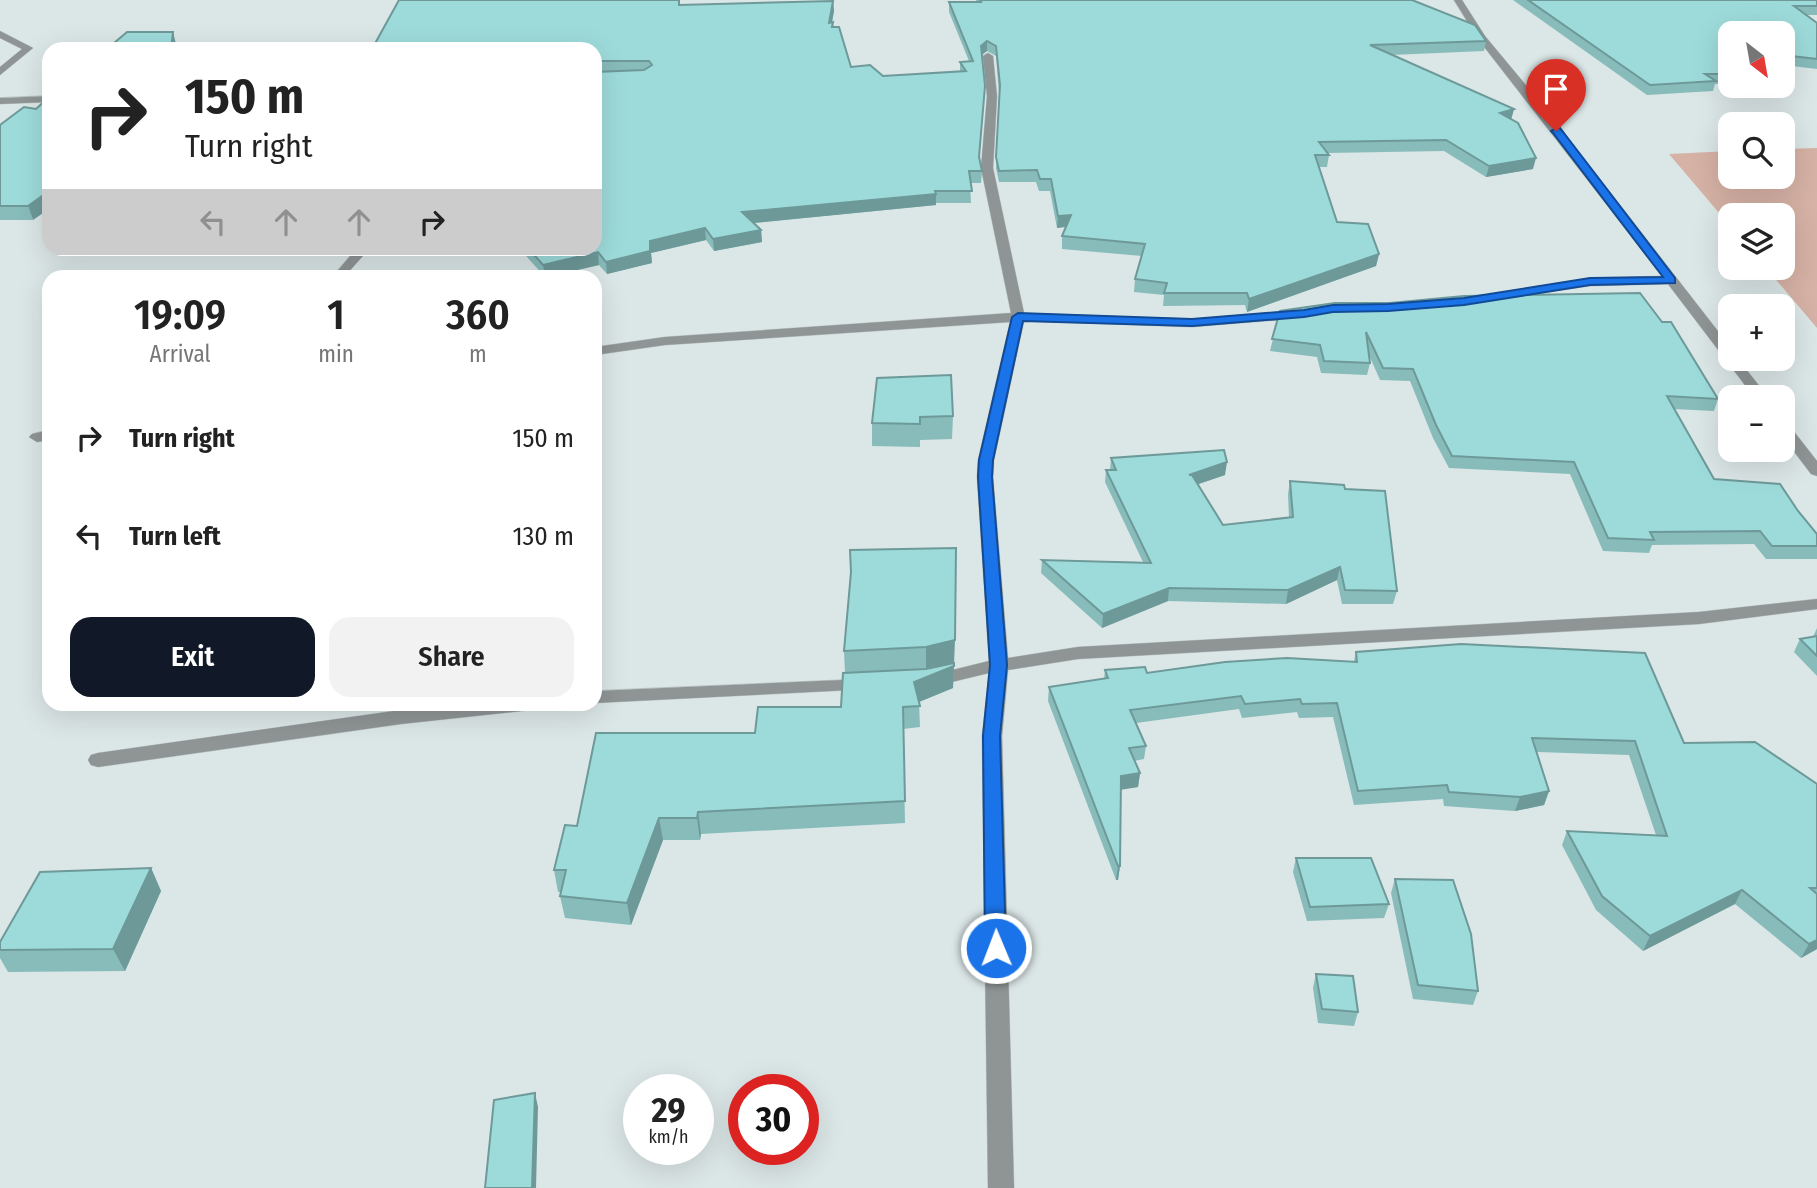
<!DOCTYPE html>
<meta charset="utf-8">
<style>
:root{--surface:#fff;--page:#f2f2f2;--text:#222;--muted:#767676;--accent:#111827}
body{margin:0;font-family:"Fira Sans Condensed",sans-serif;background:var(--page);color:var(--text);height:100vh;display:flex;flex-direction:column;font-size:26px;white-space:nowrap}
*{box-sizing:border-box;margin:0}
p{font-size:23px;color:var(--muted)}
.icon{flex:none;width:38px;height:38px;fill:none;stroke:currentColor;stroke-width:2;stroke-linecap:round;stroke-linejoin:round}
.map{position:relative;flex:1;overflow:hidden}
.sheet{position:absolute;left:42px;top:270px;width:560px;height:441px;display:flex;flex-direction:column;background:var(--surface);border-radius:21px;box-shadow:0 7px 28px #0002}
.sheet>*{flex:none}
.top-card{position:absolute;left:42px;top:42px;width:560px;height:214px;border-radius:21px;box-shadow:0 7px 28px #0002;background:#fff;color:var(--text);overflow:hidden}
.needle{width:46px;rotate:149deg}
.tools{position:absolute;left:1718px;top:21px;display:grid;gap:14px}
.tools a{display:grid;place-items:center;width:77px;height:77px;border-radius:14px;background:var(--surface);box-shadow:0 7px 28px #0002;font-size:35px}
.speed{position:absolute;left:623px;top:1074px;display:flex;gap:14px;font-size:35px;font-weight:700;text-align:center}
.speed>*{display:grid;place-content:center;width:91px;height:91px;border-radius:50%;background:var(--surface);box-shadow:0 7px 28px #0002;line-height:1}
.speed small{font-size:18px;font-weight:400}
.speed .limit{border:10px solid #d22;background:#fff;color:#111}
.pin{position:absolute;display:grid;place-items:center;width:60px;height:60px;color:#fff;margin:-72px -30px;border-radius:50% 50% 50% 0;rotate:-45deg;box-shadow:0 0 7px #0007}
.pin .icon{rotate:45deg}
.me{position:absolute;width:77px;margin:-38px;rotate:359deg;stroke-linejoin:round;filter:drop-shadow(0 0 5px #0008)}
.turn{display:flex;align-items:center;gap:24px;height:147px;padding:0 28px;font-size:32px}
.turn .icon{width:91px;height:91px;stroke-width:2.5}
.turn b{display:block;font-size:49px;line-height:60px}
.lanes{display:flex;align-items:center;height:66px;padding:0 28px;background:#0003;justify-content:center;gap:35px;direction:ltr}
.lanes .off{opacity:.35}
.eta{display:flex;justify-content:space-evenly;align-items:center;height:119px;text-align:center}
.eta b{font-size:42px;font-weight:600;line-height:49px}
.primary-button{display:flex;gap:14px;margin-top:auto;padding:14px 28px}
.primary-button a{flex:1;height:80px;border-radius:21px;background:var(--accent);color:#fff;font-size:28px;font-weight:600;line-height:80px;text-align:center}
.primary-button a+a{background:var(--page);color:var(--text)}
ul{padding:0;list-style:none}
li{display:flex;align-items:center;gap:21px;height:98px;padding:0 28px}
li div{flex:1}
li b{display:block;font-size:26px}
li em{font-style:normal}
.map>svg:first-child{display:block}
.green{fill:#d6b1a5}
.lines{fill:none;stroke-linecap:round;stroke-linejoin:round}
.minor-casing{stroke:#bbc4c4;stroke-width:1}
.minor{fill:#8f9494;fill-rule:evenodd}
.wall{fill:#87bcbb}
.shaded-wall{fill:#6e9999}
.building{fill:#9ddbda;stroke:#6e9999;stroke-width:2}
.route{fill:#1a73e8;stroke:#114b97;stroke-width:2}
</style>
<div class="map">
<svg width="1817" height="1188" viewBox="0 0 1817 1188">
<rect width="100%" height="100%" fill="#dbe6e6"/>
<polygon class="green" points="1817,148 1817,328 1766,268 1783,268 1783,215 1731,215 1731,227 1669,154 1731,151 1731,177 1783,177 1783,149"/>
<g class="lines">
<g class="minor-casing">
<g id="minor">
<polygon points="1454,0 1462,0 1485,36 1544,107 1731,348 1731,359 1738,359 1768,397 1754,397 1668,284 1590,286 1479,302 1477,299 1484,295 1590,278 1662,276 1478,39"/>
<polygon points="0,31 33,48 0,75 0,67 22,49 0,38"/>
<polygon points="988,53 993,56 997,96 993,168 1024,313 1192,319 1303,310 1310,314 1303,318 1192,327 1024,321 994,460 993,477 1008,658 1078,647 1699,612 1817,599 1817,609 1699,624 1078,659 1008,670 1002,736 1014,1188 988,1188 982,736 989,673 931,687 924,685 922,681 924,677 989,661 977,477 978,460 1010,322 665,345 595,355 595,347 665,337 1011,313 981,168 987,96 983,56"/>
<polygon points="49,96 49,102 0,104 0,98"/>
<polygon points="357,248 370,248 345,276 333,276"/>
<polygon points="1783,423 1788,424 1817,461 1817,476 1811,474 1783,437"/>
<polygon points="49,430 49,440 37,442 29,437 32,434"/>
<polygon points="864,679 871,681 873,685 871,689 595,703 595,691"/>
<polygon points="471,704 541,704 538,709 531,710 401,724 98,767 91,765 88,760 91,755 98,753 401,710"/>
</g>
</g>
<use href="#minor" class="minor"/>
</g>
<g class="wall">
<polygon points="976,0 1412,0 1486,41 1484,51 1391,55 1514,109 1511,119 1533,169 1486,177 1444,151 1327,153 1329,155 1327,167 1319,167 1337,222 1379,254 1376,266 1247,312 1245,305 1163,306 1164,295 1134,292 1135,279 1142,256 1062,249 1062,236 1066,227 1057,228 1050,191 1039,191 1036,182 999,182 996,168 999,94 996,56 987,51 982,55 985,86 979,159 982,171 981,183 970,183 971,203 936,203 936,205 753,223 761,230 762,242 714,251 706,240 651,253 652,263 607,274 599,265 551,276 544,276 519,248 595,248 619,71 595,71 595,49 679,5 833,1 834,11 832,22 851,67 883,76 960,72 960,62 969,61 949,12 949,2 976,2"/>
<polygon points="1513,0 1817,0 1817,15 1806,15 1817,23 1817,69 1783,65 1783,33 1731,33 1731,83 1715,84 1713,91 1647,95"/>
<polygon points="1783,67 1792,74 1789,83 1783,83"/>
<polygon points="0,125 33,220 0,220"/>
<polygon points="1280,311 1718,399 1714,411 1674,409 1714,479 1798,511 1817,534 1817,559 1766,559 1754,544 1652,545 1649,553 1603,551 1570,474 1449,468 1433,438 1410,381 1380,380 1369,355 1370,363 1367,375 1321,373 1317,357 1270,351"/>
<polygon points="877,378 953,416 952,439 920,440 920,447 872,446 872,423"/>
<polygon points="1111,458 1225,475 1198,484 1223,525 1289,518 1288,494 1290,481 1345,489 1397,591 1393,604 1342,604 1337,580 1286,604 1168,601 1102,628 1041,573 1042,560 1143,562 1105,482 1106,470 1110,470"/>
<polygon points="956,548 953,688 919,702 920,727 903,729 905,823 701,834 700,840 663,840 631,925 565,918 560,896 561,892 558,892 554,870 577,826 755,733 841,707 845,673 844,651"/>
<polygon points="1817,628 1817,676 1794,652 1800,639 1813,637"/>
<polygon points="1356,652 1684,743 1817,784 1817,949 1801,958 1735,904 1643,951 1596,910 1562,845 1567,831 1656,835 1629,755 1537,752 1549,791 1544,805 1515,811 1444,806 1443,799 1354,805 1333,717 1299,718 1297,712 1242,718 1239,709 1136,723 1146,746 1144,759 1134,761 1140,773 1138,787 1121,789 1120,866 1118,880 1116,880 1048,701 1049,687 1104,679 1105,670 1147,673 1354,661"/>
<polygon points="1296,858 1389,904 1384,918 1307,921 1293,872"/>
<polygon points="151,868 161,891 125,971 8,972 0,958 0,942"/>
<polygon points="1395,879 1478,991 1473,1005 1413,999 1391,893"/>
<polygon points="1316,974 1358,1012 1354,1026 1318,1023 1313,988"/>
</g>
<g class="shaded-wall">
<polygon points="833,1 834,11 830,32 829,23"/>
<polygon points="173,32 176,44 176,49 171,49"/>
<polygon points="987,41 987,51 980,56 981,46"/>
<polygon points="1514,109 1511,120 1500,113"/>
<polygon points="1536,158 1533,169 1486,177 1489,166"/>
<polygon points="49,191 49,209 33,220 28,206"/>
<polygon points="936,194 936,205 743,224 742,212"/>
<polygon points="1071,215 1070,226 1057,228 1058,216"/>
<polygon points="705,228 706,240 651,253 652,263 607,274 606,262 650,241"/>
<polygon points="761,230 762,242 714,251 713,239"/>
<polygon points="598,252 599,265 551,276 545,276 543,265"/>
<polygon points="1379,254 1376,266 1247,312 1249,299"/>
<polygon points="1227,462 1225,475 1187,488 1189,475"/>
<polygon points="1340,567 1337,580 1286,604 1288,590"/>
<polygon points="1169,588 1168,601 1102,628 1103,614"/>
<polygon points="955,640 953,688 914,704 914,682 926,673 926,647"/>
<polygon points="1140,773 1138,787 1120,790 1121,776"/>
<polygon points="1549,791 1544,805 1515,811 1520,797"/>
<polygon points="698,812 701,834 700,840 697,818"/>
<polygon points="659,818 663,840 631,925 627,903"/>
<polygon points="1118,866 1120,866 1118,880 1116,880"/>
<polygon points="151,868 161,891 125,971 113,949"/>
<polygon points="1742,890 1735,904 1643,951 1650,936"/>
<polygon points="1817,940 1817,949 1801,958 1809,944"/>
<polygon points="535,1093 538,1107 536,1188 532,1188"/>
</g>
<g class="building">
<polygon points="399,0 679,0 679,5 833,1 829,23 833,22 832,27 839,27 851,67 870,65 883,76 966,71 960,62 973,61 949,2 981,2 980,0 1412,0 1475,25 1486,41 1370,45 1514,109 1500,113 1518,123 1536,158 1489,166 1446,140 1319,142 1329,155 1315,155 1337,222 1368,224 1379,254 1249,299 1247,293 1164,293 1167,283 1135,279 1145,244 1062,236 1071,215 1058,216 1051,179 1040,179 1037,170 999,171 996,157 1000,85 996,46 987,41 981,46 985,86 979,157 982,171 969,171 972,191 935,191 936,194 742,212 761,230 713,239 705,228 650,241 650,251 606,262 598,252 543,265 528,248 595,248 595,72 644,70 652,65 649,61 595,61 595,49 372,49"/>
<polygon points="1528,0 1817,0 1817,6 1794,6 1817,23 1817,59 1783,55 1783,33 1731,33 1731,74 1705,74 1716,81 1650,85"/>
<polygon points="127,32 173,32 171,49 107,49"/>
<polygon points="1783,67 1792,74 1783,74"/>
<polygon points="49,97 49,191 28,206 0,206 0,125 24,107 36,109"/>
<polygon points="1640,293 1662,322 1671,322 1718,399 1667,396 1714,479 1780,484 1798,511 1817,534 1817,546 1772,546 1760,531 1650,532 1654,540 1608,538 1574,462 1452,456 1436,425 1413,369 1383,368 1366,332 1370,363 1324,361 1320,345 1272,339 1280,311 1335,303 1390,303 1464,296"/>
<polygon points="951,375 953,416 920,417 920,424 872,423 877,378"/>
<polygon points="1224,450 1227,462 1189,475 1192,475 1223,525 1293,517 1290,481 1344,485 1345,489 1385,491 1397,591 1345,590 1340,567 1288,590 1169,588 1103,614 1042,560 1151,563 1106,470 1116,470 1111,458"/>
<polygon points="956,548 955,640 926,647 844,651 851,572 850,550"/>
<polygon points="1817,636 1817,656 1800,639"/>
<polygon points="1461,644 1645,653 1684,743 1755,742 1817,784 1817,888 1810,888 1817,894 1817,940 1809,944 1742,890 1650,936 1602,896 1567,831 1667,836 1635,741 1532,738 1549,791 1520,797 1449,792 1447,785 1358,791 1337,703 1302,704 1300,699 1245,704 1241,696 1130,710 1146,746 1129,748 1140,773 1121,776 1120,866 1118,866 1049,687 1108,678 1105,670 1145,667 1147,673 1225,662 1287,658 1357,662 1356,652"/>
<polygon points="954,663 954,666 914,682 920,706 903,707 905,801 698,812 697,818 659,818 627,903 560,896 566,870 554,870 565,825 577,826 596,733 755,733 758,707 841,707 843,673 926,669"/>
<polygon points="1296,858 1371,858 1389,904 1310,907"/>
<polygon points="151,868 113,949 0,950 0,942 40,872"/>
<polygon points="1395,879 1453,880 1471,934 1478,991 1418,985"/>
<polygon points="1316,974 1353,976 1358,1012 1322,1009"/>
<polygon points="535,1093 532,1188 485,1188 494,1100"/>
</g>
<polygon class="route" points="1556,128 1560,128 1675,278 1675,283 1590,285 1464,305 1388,311 1333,312 1304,317 1192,326 1023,321 993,460 992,477 1007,665 1000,736 1006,948 1003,954 996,957 988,954 985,948 983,736 990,665 978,477 979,460 1012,317 1018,313 1192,319 1304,310 1333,305 1388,304 1464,298 1590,278 1663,277 1553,133 1551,131"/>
</svg>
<div class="tools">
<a><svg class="needle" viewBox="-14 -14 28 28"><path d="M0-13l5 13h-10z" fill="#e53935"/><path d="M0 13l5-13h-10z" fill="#767676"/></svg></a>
<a><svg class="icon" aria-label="search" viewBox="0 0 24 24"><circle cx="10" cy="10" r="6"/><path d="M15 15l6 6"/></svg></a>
<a><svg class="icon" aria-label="layers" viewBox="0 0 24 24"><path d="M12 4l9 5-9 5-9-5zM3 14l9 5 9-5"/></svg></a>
<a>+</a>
<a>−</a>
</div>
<div class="speed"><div>29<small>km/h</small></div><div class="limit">30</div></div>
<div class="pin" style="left:1556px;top:131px;background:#d93025"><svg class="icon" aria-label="arrive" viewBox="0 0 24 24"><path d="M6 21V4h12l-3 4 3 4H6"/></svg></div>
<svg class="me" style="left:996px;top:948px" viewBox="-20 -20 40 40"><circle r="17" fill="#1a73e8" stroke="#fff" stroke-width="3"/><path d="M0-11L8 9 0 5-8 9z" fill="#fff"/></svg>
<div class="top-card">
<div class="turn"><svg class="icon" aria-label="right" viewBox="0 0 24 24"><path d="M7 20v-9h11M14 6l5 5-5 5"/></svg><div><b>150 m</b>Turn right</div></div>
<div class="lanes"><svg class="icon off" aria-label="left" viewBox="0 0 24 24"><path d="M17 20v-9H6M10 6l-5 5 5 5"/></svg><svg class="icon off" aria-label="ahead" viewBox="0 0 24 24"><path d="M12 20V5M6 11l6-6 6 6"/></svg><svg class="icon off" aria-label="ahead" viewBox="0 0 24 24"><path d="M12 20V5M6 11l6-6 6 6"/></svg><svg class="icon" aria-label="right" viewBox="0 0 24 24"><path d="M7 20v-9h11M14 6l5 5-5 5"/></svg></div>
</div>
<section class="sheet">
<div class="eta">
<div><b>19:09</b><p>Arrival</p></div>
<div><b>1</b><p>min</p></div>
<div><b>360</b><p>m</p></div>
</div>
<ul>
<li><svg class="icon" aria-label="right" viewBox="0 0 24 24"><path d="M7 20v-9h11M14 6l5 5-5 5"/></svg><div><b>Turn right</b></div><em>150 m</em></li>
<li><svg class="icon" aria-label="left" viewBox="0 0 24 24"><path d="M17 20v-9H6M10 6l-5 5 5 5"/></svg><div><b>Turn left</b></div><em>130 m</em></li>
</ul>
<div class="primary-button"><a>Exit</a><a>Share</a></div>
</section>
</div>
